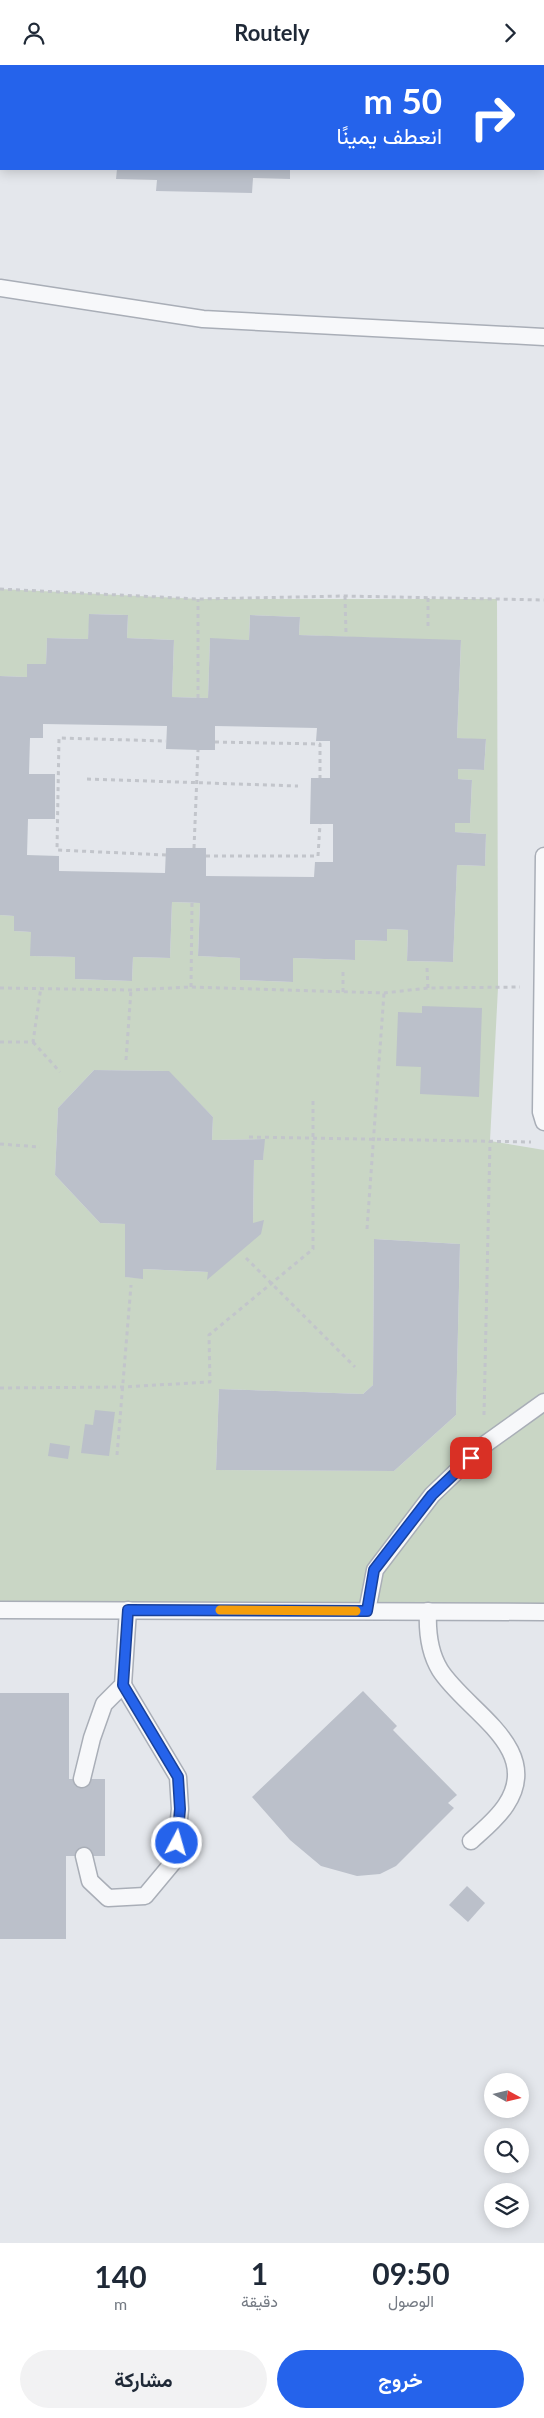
<!DOCTYPE html>
<html lang="ar">
<meta charset="utf-8">
<style>
:root{--surface:#fff;--page:#f2f2f3;--text:#1f2937;--muted:#747a83;--accent:#2563eb}
body{margin:0;font-family:Lato,Vazirmatn,sans-serif;background:var(--page);color:var(--text);direction:rtl;height:100vh;display:flex;flex-direction:column;font-size:19px;white-space:nowrap}
*{box-sizing:border-box;margin:0}
p{font-size:16px;color:var(--muted)}
.icon{flex:none;width:28px;height:28px;fill:none;stroke:currentColor;stroke-width:2;stroke-linecap:round;stroke-linejoin:round}
.map{position:relative;height:2178px;overflow:hidden;direction:ltr}
.panel{display:flex;flex-direction:column;background:var(--surface);flex:1}
.panel>*{flex:none}
.top-card{position:absolute;left:0px;top:0px;width:545px;height:105px;box-shadow:0 2px 12px #0003;direction:rtl;background:#2563eb;color:#fff;overflow:hidden}
.needle{width:32px;rotate:98deg}
.controls{position:absolute;left:484px;top:2008px;display:grid;gap:10px}
.controls a{display:grid;place-items:center;width:45px;height:45px;border-radius:50%;background:var(--surface);box-shadow:0 2px 12px #0003;font-size:25px}
.pin{position:absolute;display:grid;place-items:center;width:42px;height:42px;color:#fff;margin:-21px;border-radius:10px;box-shadow:0 2px 8px #0006}
.me{position:absolute;width:55px;margin:-28px;rotate:6deg;stroke-linejoin:round;filter:drop-shadow(0 0 4px #0008)}
.turn{display:flex;align-items:center;gap:18px;height:105px;padding:0 20px;font-size:22px}
.turn .icon{width:65px;height:65px;stroke-width:2.5}
.turn b{display:block;font-size:35px;line-height:42px}
.eta{display:flex;justify-content:space-evenly;align-items:center;height:85px;text-align:center}
.eta b{font-size:30px;font-weight:700;line-height:35px}
.primary-button{display:flex;gap:10px;margin-top:auto;padding:10px 20px}
.primary-button a{flex:1;height:58px;border-radius:30px;background:var(--accent);color:#fff;font-size:20px;font-weight:700;line-height:58px;text-align:center}
.primary-button a+a{background:var(--page);color:var(--text)}
header{display:flex;justify-content:space-between;align-items:center;height:65px;padding:0 20px;background:var(--surface);font-size:22px;font-weight:700}
.map>svg:first-child{display:block}
.green{fill:#c9d6c5;fill-rule:evenodd}
.building{fill:#bbc0ca;fill-rule:evenodd}
.lines{fill:none;stroke-linecap:round;stroke-linejoin:round}
.service-casing{stroke:#a9aeb7;stroke-width:19}
.path{stroke:#c2c5cb;stroke-width:3;stroke-dasharray:4 4;stroke-linecap:butt}
.service{stroke:#f7f8fa;stroke-width:16}
.route-casing{stroke:#184099;stroke-width:12}
.route{stroke:#2563eb;stroke-width:9}
.slow{stroke:#f59e0b;stroke-width:9}
</style>
<header><svg class="icon" aria-label="forward" viewBox="0 0 24 24"><path d="M9 5l7 7-7 7"/></svg>Routely<svg class="icon" aria-label="person" viewBox="0 0 24 24"><circle cx="12" cy="8" r="4"/><path d="M4 21q1-7 8-7t8 7"/></svg></header>
<div class="map">
<svg width="544" height="2178" viewBox="0 0 544 2178">
<rect width="100%" height="100%" fill="#e4e7ec"/>
<path class="green" d="M0 524 198 534H497L498 923 490 1076 544 1085V1546L0 1537V850L14 851V866L31 867V891L75 892V914L132 916 133 892 170 893 172 837 200 838 198 891 240 893V915L292 917 293 893 354 895 355 875 386 876 387 864 408 865 407 896 453 897 457 800 485 801 486 769 455 767V758H470L472 715 458 714V704L484 705 486 675 457 673 461 576 299 570 300 552 250 550 249 575 210 574 208 633 172 632 174 575 127 573 128 550 90 549 88 574 47 573 46 599H28L27 612 0 611ZM94 1005 168 1006 213 1052 212 1075 264 1074 263 1095H254L253 1158 208 1207 143 1204V1213L125 1212V1159L100 1158 55 1110 58 1043ZM374 1174 460 1179 456 1350 394 1406 216 1405 219 1324 363 1329 373 1320Z"/>
<g class="building">
<polygon points="117,104 290,104 290,114 253,113 252,128 156,126 157,115 116,114"/>
<path d="M89 549 128 550 127 573 174 575 172 632 208 633 210 573 249 575 250 550 300 552 299 570 461 575 457 673 486 674 484 705 458 704V714L472 715 470 758H455V767L486 769 485 801 457 800 453 897 407 896 408 865 387 864V876L355 875V895L293 893V917L240 915V893L198 891 200 838 172 837 170 893 133 892 132 916 75 914V892L30 891 31 867 14 866V851L0 850V611L27 612V599H46L47 573 88 574ZM43 659 167 661 166 684 198 685H215V661L317 663 316 676H330V713H311L310 759H333V797H315L314 812 206 811V783H166L165 808 59 806V791L27 790 28 754H55V709H29L30 673H43Z"/>
<polygon points="422,941 482,943 479,1032 420,1029 421,1002 396,1001 398,947 422,948"/>
<polygon points="94,1005 169,1006 213,1052 212,1075 265,1074 263,1095 254,1095 253,1158 264,1155 261,1169 207,1215 208,1207 143,1204 143,1214 125,1212 125,1159 100,1158 55,1110 58,1043"/>
<polygon points="374,1174 460,1179 456,1350 394,1406 216,1405 219,1324 363,1329 373,1320"/>
<polygon points="95,1345 115,1347 109,1391 81,1388 85,1359 93,1360"/>
<polygon points="50,1378 70,1381 68,1394 48,1391"/>
<polygon points="363,1626 397,1661 393,1665 457,1730 448,1738 454,1743 396,1801 380,1809 357,1811 321,1801 290,1775 252,1732"/>
<polygon points="0,1628 69,1628 69,1714 105,1714 105,1791 66,1791 66,1874 0,1874"/>
<polygon points="467,1821 485,1838 468,1857 449,1840"/>
</g>
<g class="lines">
<g class="service-casing">
<g id="service">
<polyline points="0,223 203,254 544,272"/>
<polyline points="544,791 541,1047 544,1057"/>
<polyline points="0,1545 544,1547"/>
<polyline points="367,1546 375,1505 432,1430 484,1380 544,1337"/>
<path d="M428 1546C427 1567 429 1587 440 1605 466 1646 544 1683 506 1740 497 1754 483 1765 471 1776"/>
<polyline points="82,1714 92,1673 104,1639 123,1620 128,1545"/>
<polyline points="84,1791 90,1816 108,1833 145,1831 175,1795 180,1744 178,1712 123,1620"/>
</g>
</g>
<g class="path">
<polyline points="0,524 198,534 345,531 544,535"/>
<polyline points="345,531 346,569"/>
<polyline points="428,533 428,563"/>
<polyline points="198,633 198,534"/>
<polyline points="215,677 320,679 320,713"/>
<polyline points="87,714 298,721"/>
<polyline points="194,783 198,685"/>
<polyline points="166,790 57,785 59,673 166,676"/>
<polyline points="206,791 318,791 320,759"/>
<polyline points="427,903 428,923"/>
<polyline points="191,922 192,838"/>
<polyline points="0,923 131,925 191,922 384,928 428,923 520,922"/>
<polyline points="343,927 343,903"/>
<polyline points="0,977 33,977 41,922"/>
<polyline points="33,977 60,1007"/>
<polyline points="126,995 131,925"/>
<polyline points="249,1072 531,1077"/>
<polyline points="0,1079 40,1082"/>
<polyline points="367,1164 384,928"/>
<polyline points="246,1193 355,1302"/>
<polyline points="0,1323 122,1322 210,1317 209,1270 313,1184 313,1036"/>
<polyline points="484,1350 490,1076"/>
<polyline points="117,1390 131,1220"/>
</g>
<use href="#service" class="service"/>
</g>
<g class="lines">
<g class="route-casing">
<polyline id="route" points="177,1778 180,1744 178,1712 123,1620 128,1545 367,1546 374,1505 432,1430 471,1393"/>
</g>
<use href="#route" class="route"/>
<polyline class="slow" points="220,1545 356,1546"/>
</g>
</svg>
<div class="controls">
<a><svg class="needle" viewBox="-14 -14 28 28"><path d="M0-13l5 13h-10z" fill="#e53935"/><path d="M0 13l5-13h-10z" fill="#747a83"/></svg></a>
<a><svg class="icon" aria-label="search" viewBox="0 0 24 24"><circle cx="10" cy="10" r="6"/><path d="M15 15l6 6"/></svg></a>
<a><svg class="icon" aria-label="layers" viewBox="0 0 24 24"><path d="M12 4l9 5-9 5-9-5zM3 14l9 5 9-5"/></svg></a>
</div>
<div class="pin" style="left:471px;top:1393px;background:#d93025"><svg class="icon" aria-label="arrive" viewBox="0 0 24 24"><path d="M6 21V4h12l-3 4 3 4H6"/></svg></div>
<svg class="me" style="left:177px;top:1778px" viewBox="-20 -20 40 40"><circle r="17" fill="#2563eb" stroke="#fff" stroke-width="3"/><path d="M0-11L8 9 0 5-8 9z" fill="#fff"/></svg>
<div class="top-card">
<div class="turn"><svg class="icon" aria-label="right" viewBox="0 0 24 24"><path d="M7 20v-9h11M14 6l5 5-5 5"/></svg><div><b>50 m</b>انعطف يمينًا</div></div>
</div>
</div>
<section class="panel">
<div class="eta">
<div><b>09:50</b><p>الوصول</p></div>
<div><b>1</b><p>دقيقة</p></div>
<div><b>140</b><p>m</p></div>
</div>
<div class="primary-button"><a>خروج</a><a>مشاركة</a></div>
</section>
